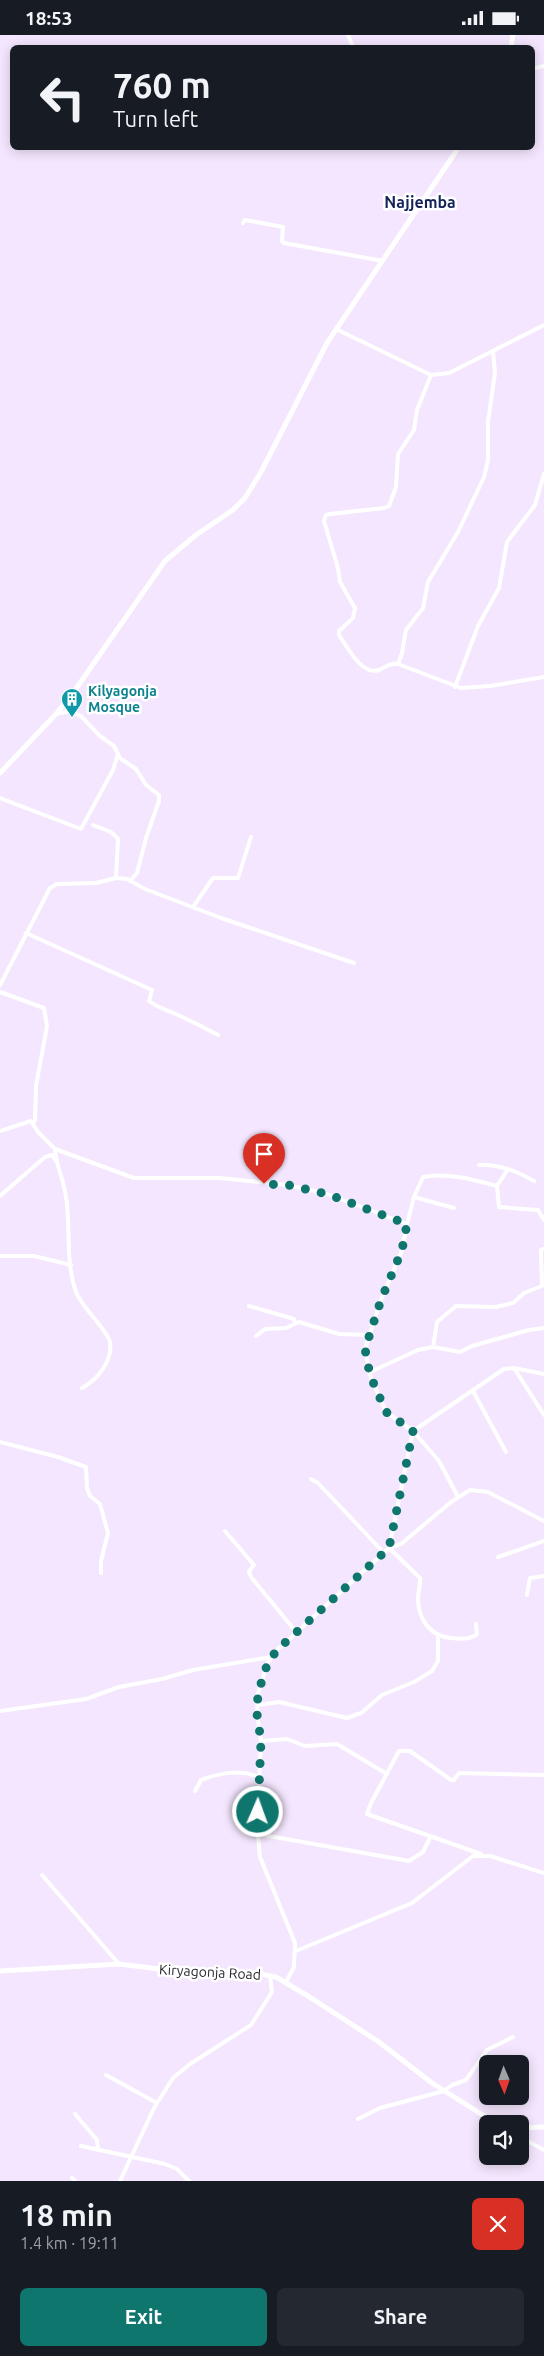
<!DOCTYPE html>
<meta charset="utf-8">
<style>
:root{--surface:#171b24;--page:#242831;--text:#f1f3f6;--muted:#9ea1a6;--accent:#0f766e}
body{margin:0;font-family:Ubuntu,sans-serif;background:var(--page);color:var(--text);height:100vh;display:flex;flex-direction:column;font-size:19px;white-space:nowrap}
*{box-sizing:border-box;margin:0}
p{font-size:16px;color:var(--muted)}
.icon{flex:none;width:28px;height:28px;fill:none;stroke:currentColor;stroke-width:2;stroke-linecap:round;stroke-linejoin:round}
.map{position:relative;height:2146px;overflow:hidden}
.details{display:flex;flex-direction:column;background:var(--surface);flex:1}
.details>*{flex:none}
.guide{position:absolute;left:10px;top:10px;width:525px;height:105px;border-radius:8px;box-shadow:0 2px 12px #0003;background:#171b24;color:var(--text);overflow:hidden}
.needle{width:32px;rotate:178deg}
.buttons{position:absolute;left:479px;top:2020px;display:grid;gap:10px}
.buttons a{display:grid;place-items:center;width:50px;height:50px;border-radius:8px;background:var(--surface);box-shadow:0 2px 12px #0003;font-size:25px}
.pin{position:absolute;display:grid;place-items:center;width:42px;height:42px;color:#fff;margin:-51px -21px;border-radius:50% 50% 50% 0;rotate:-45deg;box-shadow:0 0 5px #0007}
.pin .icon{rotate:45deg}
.me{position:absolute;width:55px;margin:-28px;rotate:2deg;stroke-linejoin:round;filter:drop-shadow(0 0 4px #0008)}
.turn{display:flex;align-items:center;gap:18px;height:105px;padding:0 20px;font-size:22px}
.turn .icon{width:65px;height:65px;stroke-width:2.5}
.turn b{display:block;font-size:35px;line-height:42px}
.round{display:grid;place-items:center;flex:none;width:52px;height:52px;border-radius:8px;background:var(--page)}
.headline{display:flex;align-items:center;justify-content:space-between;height:85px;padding:0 20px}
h1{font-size:30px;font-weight:600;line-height:38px}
.button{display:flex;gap:10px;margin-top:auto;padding:10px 20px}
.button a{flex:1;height:58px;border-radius:8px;background:var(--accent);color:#fff;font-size:20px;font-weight:600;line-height:58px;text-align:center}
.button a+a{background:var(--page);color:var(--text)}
.status{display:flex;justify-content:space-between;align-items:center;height:35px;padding:0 25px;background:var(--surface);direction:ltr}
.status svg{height:14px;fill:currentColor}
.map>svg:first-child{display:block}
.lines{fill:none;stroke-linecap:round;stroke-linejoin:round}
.minor{stroke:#fff;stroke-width:4}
.tertiary{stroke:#fff;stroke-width:5}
.route{stroke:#0f766e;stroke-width:9;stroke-dasharray:0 16.2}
.labels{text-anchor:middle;stroke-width:5;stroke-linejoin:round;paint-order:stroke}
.culture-label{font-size:14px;font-weight:bold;fill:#0d838f;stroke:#fff;text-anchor:start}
.street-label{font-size:14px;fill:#2b262f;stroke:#fff}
.quarter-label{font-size:16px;font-weight:bold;fill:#14245a;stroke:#fff}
</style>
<div class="status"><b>18:53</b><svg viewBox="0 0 49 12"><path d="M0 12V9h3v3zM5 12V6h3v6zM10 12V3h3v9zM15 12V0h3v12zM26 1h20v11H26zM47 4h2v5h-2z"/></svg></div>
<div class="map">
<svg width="544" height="2146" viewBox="0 0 544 2146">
<rect width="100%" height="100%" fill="#f4e6fe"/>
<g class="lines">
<g class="minor">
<polyline points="348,0 353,12"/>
<polyline points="323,12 327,12"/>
<polyline points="532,34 544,31"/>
<polyline points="243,188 245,185 283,192 282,206 284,208 383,226"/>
<polyline points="336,294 431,340 449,338 544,290"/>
<polyline points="493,316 495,338 488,387 488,425 484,442 458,497 428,547 423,573 406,595 402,618 398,629 461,653 490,651 544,642"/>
<path d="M398 629C392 627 385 632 379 635 362 641 348 613 339 600V596L353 583 355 573 340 547 338 533 324 486 326 480 330 479 384 473 389 471 396 452 398 419 414 395 417 375 431 340"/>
<polyline points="455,652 478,591 499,553 507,507 535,470 544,439"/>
<polyline points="56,679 69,676 81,681 100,701 114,711 120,723 136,734 146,750 159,760 159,766 146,803 137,838 130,846"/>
<polyline points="0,763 81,794 113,735 118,719"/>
<polyline points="93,790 111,797 118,804 116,843"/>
<polyline points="193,872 213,843 238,843 251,802"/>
<path d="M26 898 152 955 149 966C161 975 166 974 178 980 191 986 205 993 218 1000"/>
<polyline points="0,950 50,853 57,849 96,848 116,843 127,844 145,854 221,883 354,928"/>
<polyline points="0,957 44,973 47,991 36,1051 35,1086 33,1087"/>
<path d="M0 1096 31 1086 38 1097 55 1114 134 1143H220L288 1150 327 1159 407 1189 402 1215 381 1265 365 1314 370 1340 386 1377 413 1396 389 1513 420 1543C421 1550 418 1556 418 1563 418 1583 429 1601 451 1603 460 1604 470 1605 477 1599L476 1589"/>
<path d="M55 1114C56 1131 64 1145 66 1162 71 1192 65 1227 76 1257 82 1273 107 1294 110 1307 113 1326 97 1345 82 1353"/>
<path d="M479 1130C500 1129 516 1136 534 1146"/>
<polyline points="497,1151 499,1172 538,1175 544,1185"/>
<polyline points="0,1161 45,1122 52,1120 56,1126"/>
<polyline points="414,1162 454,1173"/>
<path d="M407 1189 414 1162 423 1142C446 1137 475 1145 497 1151L508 1134"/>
<polyline points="0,1221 34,1221 71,1230"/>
<polyline points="249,1271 294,1284 295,1288"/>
<polyline points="256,1301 265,1294 286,1293 299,1287 339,1299 369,1300"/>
<polyline points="433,1312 460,1317 472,1311 529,1295 544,1293"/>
<polyline points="514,1333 544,1380"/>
<polyline points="370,1337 418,1315 433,1312 437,1287 456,1271 496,1272 513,1268 524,1258 542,1251 541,1215 544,1214"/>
<polyline points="473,1356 506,1417"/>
<polyline points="0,1407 58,1422 86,1432 87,1453 90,1461 100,1469 108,1498 101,1526 101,1538"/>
<polyline points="311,1444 318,1448 384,1518"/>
<polyline points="458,1462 439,1426 413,1396 504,1334 514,1333 544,1339"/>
<polyline points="225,1496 254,1530 249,1536 251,1542 297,1598"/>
<polyline points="498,1522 544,1506"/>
<polyline points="527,1560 530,1543 544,1541"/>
<polyline points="258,1670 279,1667 347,1683 361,1678 382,1660 414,1647 432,1636 438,1626 438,1600"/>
<polyline points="0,1676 86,1664 119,1652 162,1644 193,1635 271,1622"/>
<polyline points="261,1706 287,1704 305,1711 337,1709 387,1739"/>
<path d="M195 1756 201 1745C220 1738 239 1734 259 1742"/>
<polyline points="258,1799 409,1826 423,1817 430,1803"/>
<polyline points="481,1819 367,1779 371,1768 399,1716 410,1716 451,1745 454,1745 459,1738 544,1740"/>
<polyline points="42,1840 119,1929"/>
<polyline points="296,1916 412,1868 473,1821 490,1821 544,1838"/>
<polyline points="286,1947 294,1932 295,1908 260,1822 257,1791 261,1706 257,1679 258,1658 268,1627 278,1614 389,1513 401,1509 451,1467 470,1455 488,1457 544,1486"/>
<polyline points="106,2040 157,2068"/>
<polyline points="75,2079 97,2105 98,2115"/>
<polyline points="358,2084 380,2073 444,2056 452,2050 466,2045 487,2015 513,2002"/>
<polyline points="520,2102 544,2115"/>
<polyline points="81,2111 165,2129 177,2134 189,2146"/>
<polyline points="72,2143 75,2146"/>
<polyline points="120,2146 154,2073 173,2043 190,2029 251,1990 272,1957 270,1941"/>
</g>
<g class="tertiary">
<polyline points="511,12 513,0"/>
<polyline points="0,738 56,679 73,658 165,526 196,500 233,475 245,463 261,437 327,308 459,112"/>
<polyline points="0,1936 119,1929 159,1934 256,1938 276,1942 308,1961 379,2007 432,2048 497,2089"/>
<polyline points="520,2093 544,2092"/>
</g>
</g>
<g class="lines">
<polyline class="route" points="258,1777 261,1706 257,1679 258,1658 268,1627 278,1614 389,1513 413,1396 386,1377 370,1340 365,1314 381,1265 402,1215 407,1189 327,1159 288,1150 264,1149"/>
</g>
<defs>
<g id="building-pin" transform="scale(1.125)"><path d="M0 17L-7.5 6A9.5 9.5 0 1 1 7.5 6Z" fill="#0f9aa8" stroke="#fff"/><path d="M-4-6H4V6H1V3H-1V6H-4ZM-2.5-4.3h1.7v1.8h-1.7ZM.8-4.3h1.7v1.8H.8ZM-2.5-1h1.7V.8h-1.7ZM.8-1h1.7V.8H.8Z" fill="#fff"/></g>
</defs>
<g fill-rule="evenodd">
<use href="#building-pin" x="72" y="664"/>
</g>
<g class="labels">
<g class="culture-label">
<text x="88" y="661">Kilyagonja<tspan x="88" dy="16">Mosque</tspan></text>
</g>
<g class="street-label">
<text transform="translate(210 1937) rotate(3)" y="5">Kiryagonja Road</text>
</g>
<g class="quarter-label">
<text x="420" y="173">Najjemba</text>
</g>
</g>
</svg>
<div class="buttons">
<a><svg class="needle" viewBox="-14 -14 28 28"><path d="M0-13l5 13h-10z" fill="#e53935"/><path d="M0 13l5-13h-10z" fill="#9ea1a6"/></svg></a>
<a><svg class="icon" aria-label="sound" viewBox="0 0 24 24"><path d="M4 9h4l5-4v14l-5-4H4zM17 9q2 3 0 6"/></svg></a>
</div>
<div class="pin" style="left:264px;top:1149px;background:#d93025"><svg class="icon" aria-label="arrive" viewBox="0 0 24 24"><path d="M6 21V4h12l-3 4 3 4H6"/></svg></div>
<svg class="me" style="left:258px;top:1777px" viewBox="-20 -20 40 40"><circle r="17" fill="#0f766e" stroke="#fff" stroke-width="3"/><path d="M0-11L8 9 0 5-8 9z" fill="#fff"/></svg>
<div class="guide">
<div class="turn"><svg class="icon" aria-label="left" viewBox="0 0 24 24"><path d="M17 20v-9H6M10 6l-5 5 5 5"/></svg><div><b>760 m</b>Turn left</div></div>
</div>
</div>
<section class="details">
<div class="headline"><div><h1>18 min</h1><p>1.4 km · 19:11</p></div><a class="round" style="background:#d93025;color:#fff"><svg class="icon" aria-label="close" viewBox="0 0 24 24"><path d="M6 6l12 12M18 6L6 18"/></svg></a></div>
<div class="button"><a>Exit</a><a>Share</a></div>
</section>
